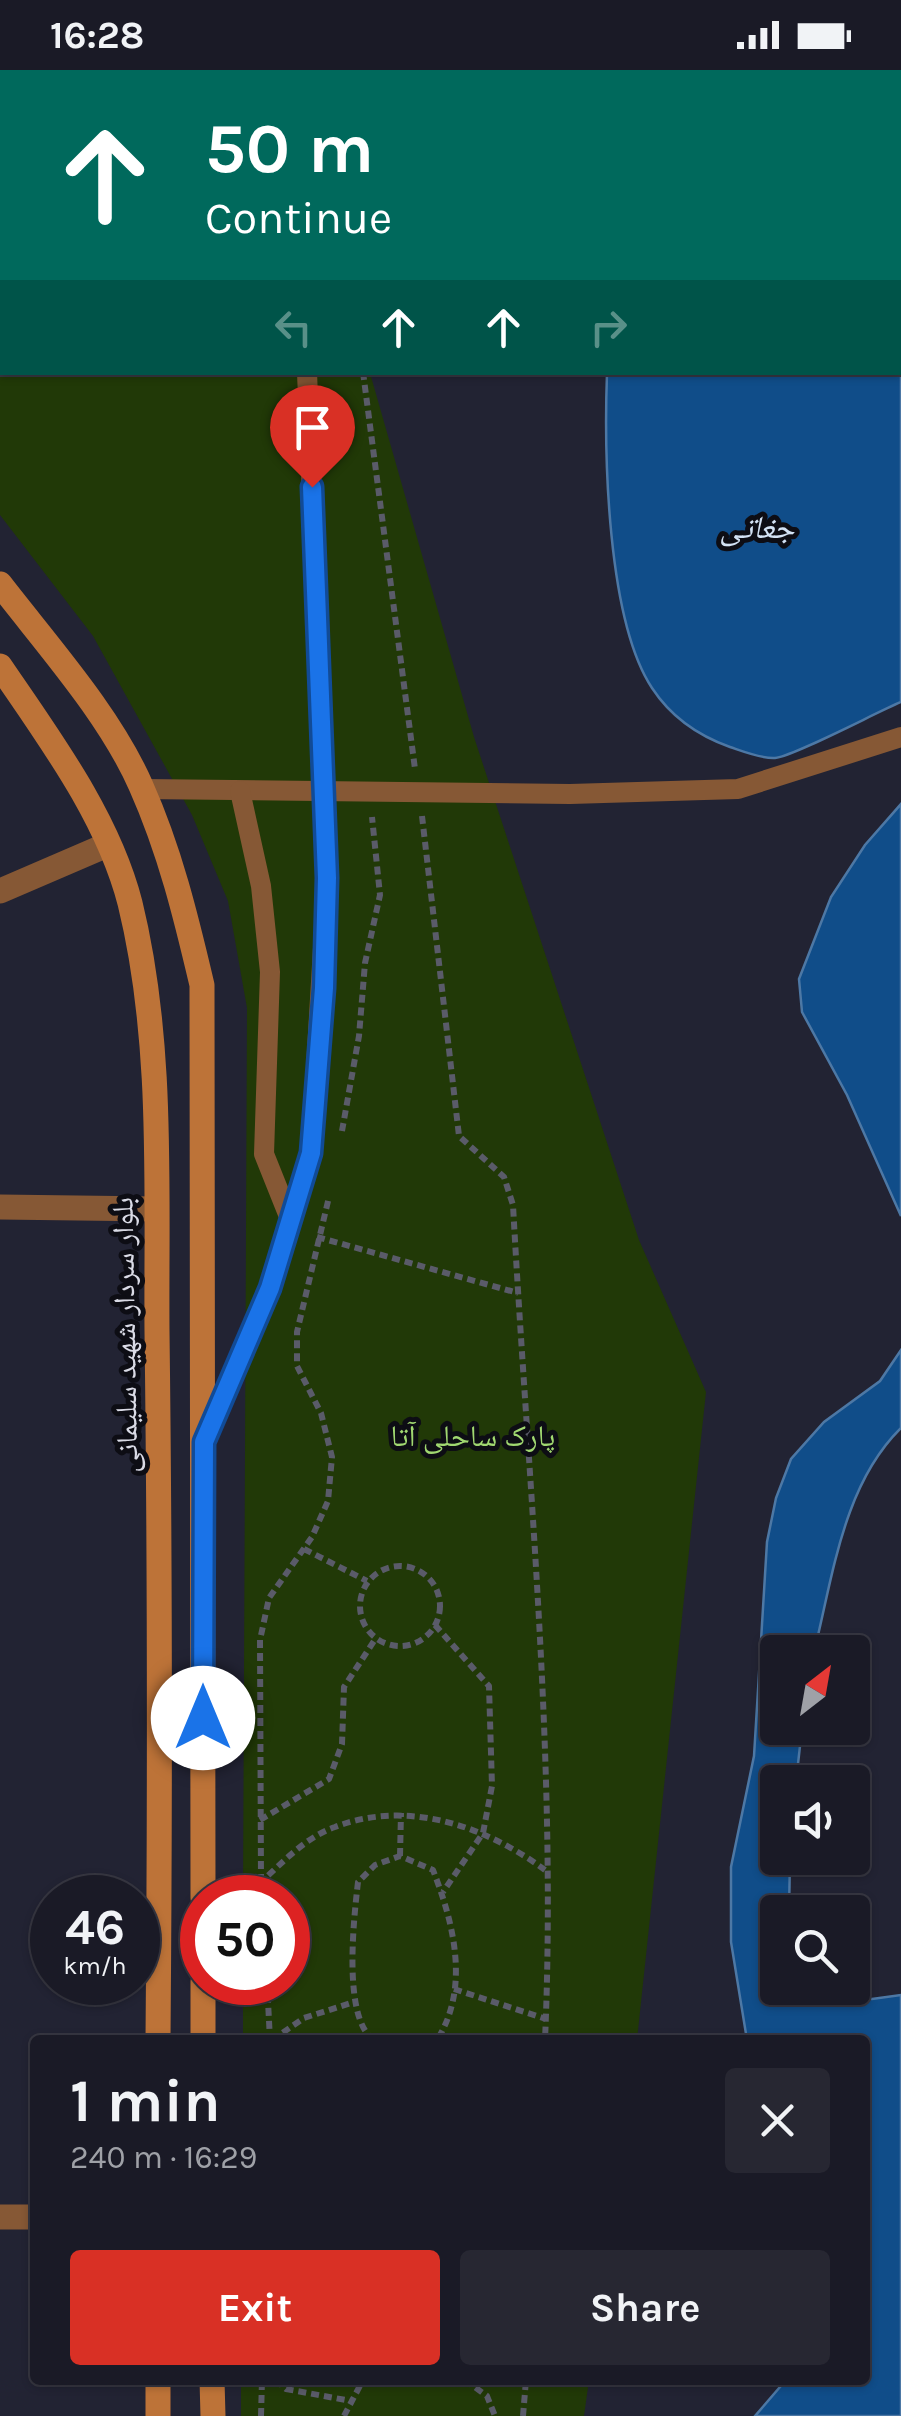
<!DOCTYPE html>
<meta charset="utf-8">
<style>
:root{--surface:#1a1a26;--page:#272732;--text:#f1f3f6;--muted:#9fa1a7;--line:#383843;--accent:#d93025}
body{margin:0;font-family:Karla,"Noto Naskh Arabic",sans-serif;background:var(--page);color:var(--text);height:100vh;display:flex;flex-direction:column;font-size:38px;white-space:nowrap}
*{box-sizing:border-box;margin:0}
p{font-size:32px;color:var(--muted)}
.icon{flex:none;width:55px;height:55px;fill:none;stroke:currentColor;stroke-width:2;stroke-linecap:round;stroke-linejoin:round}
.map{position:relative;flex:1;overflow:hidden}
.side{position:absolute;left:30px;top:1965px;width:840px;height:350px;display:flex;flex-direction:column;background:var(--surface);border-radius:10px;box-shadow:0 2px 8px #0004,0 0 0 2px var(--line)}
.side>*{flex:none}
.top-card{position:absolute;left:0px;top:0px;width:902px;height:305px;box-shadow:0 2px 8px #0004,0 0 0 2px var(--line);background:#00695c;color:#fff;overflow:hidden}
.needle{width:65px;rotate:31deg}
.tools{position:absolute;left:760px;top:1565px;display:grid;gap:20px}
.tools a{display:grid;place-items:center;width:110px;height:110px;border-radius:10px;background:var(--surface);box-shadow:0 2px 8px #0004,0 0 0 2px var(--line);font-size:50px}
.speed{position:absolute;left:30px;top:1805px;display:flex;gap:20px;font-size:50px;font-weight:700;text-align:center}
.speed>*{display:grid;place-content:center;width:130px;height:130px;border-radius:50%;background:var(--surface);box-shadow:0 2px 8px #0004,0 0 0 2px var(--line);line-height:1}
.speed small{font-size:25px;font-weight:400}
.speed .limit{border:15px solid #d22;background:#fff;color:#111}
.pin{position:absolute;display:grid;place-items:center;width:85px;height:85px;color:#fff;margin:-102px -42px;border-radius:50% 50% 50% 0;rotate:-45deg;box-shadow:0 0 10px #0007}
.pin .icon{rotate:45deg}
.me{position:absolute;width:110px;margin:-55px;rotate:0deg;stroke-linejoin:round;filter:drop-shadow(0 0 8px #0008)}
.turn{display:flex;align-items:center;gap:35px;height:210px;padding:0 40px;font-size:45px}
.turn .icon{width:130px;height:130px;stroke-width:2.5}
.turn b{display:block;font-size:70px;line-height:85px}
.lanes{display:flex;align-items:center;height:95px;padding:0 40px;background:#0003;justify-content:center;gap:50px;direction:ltr}
.lanes .off{opacity:.35}
.round{display:grid;place-items:center;flex:none;width:105px;height:105px;border-radius:10px;background:var(--page)}
.overview{display:flex;align-items:center;justify-content:space-between;height:170px;padding:0 40px}
h1{font-size:60px;font-weight:700;line-height:75px}
.primary-button{display:flex;gap:20px;margin-top:auto;padding:20px 40px}
.primary-button a{flex:1;height:115px;border-radius:10px;background:var(--accent);color:#fff;font-size:40px;font-weight:700;line-height:115px;text-align:center}
.primary-button a+a{background:var(--page);color:var(--text)}
.status{display:flex;justify-content:space-between;align-items:center;height:70px;padding:0 50px;background:var(--surface);direction:ltr}
.status svg{height:28px;fill:currentColor}
.map>svg:first-child{display:block}
.green{fill:#213907}
.water{fill:#104d89;stroke:#4d78a5;stroke-width:2.5}
.lines{fill:none;stroke-linecap:round;stroke-linejoin:round}
.path{stroke:#5a5b69;stroke-width:6;stroke-dasharray:8 5;stroke-linecap:butt}
.lane{stroke:#865835;stroke-width:20}
.street{stroke:#865835;stroke-width:25}
.secondary{stroke:#bd7338;stroke-width:25}
.route-casing{stroke:#114b97;stroke-width:25}
.route{stroke:#1a73e8;stroke-width:18}
.labels{text-anchor:middle;stroke-width:10;stroke-linejoin:round;paint-order:stroke}
.street-label{font-size:30px;fill:#dadbe6;stroke:#0d0d14}
.park-label{font-size:30px;fill:#a1d871;stroke:#0d0d14}
.water-label{font-size:32px;font-style:italic;fill:#d3e2f4;stroke:#0d0d14}
</style>
<div class="status"><b>16:28</b><svg viewBox="0 0 49 12"><path d="M0 12V9h3v3zM5 12V6h3v6zM10 12V3h3v9zM15 12V0h3v12zM26 1h20v11H26zM47 4h2v5h-2z"/></svg></div>
<div class="map">
<svg width="901" height="2346" viewBox="0 0 901 2346">
<rect width="100%" height="100%" fill="#222333"/>
<g class="green">
<polygon points="0,0 331,0 2,2 2,302 370,303 474,667 639,1170 706,1322 637,1970 243,1970 243,1913 288,1912 288,1828 243,1827 247,938 228,831 192,745 93,566 0,445"/>
<polygon points="241,2310 589,2310 584,2346 241,2346"/>
</g>
<g class="water">
<path d="M602 0H901V632C877 642 794 686 775 688 762 689 742 681 730 677 699 666 671 647 652 618 607 550 604 384 607 303L900 302V2Z"/>
<polygon points="901,734 901,1146 847,1025 802,942 799,909 831,827 865,775"/>
<path d="M901 1280V1358C843 1415 833 1506 814 1582H778V1658H802L796 1712H778V1788H790L789 1842H778V1918H832L872 1929 901 1925V2346H755L786 2310H865V1970H747L731 1872V1797L754 1686 767 1472 776 1428 791 1389 824 1352 880 1311Z"/>
</g>
<g class="lines">
<g class="path">
<polyline points="363,302 415,699"/>
<path d="M422 746 459 1066 504 1107 513 1135C528 1412 557 1692 545 1970"/>
<polyline points="342,1061 359,966 365,893 380,825 372,747"/>
<polyline points="317,1167 518,1223"/>
<polyline points="304,1479 367,1511"/>
<circle cx="400" cy="1536" r="40"/>
<polyline points="435,1555 489,1616 492,1716 483,1763 443,1822"/>
<polyline points="260,1750 329,1709 342,1674 344,1617 376,1568"/>
<polyline points="400,1786 401,1743"/>
<polyline points="261,1812 260,1570 269,1528 312,1467 328,1431 332,1387 321,1343 297,1296 297,1262 329,1127"/>
<path d="M262 1828 261 1812C283 1792 306 1767 335 1757 408 1729 485 1756 545 1800"/>
<polyline points="267,1912 270,1970"/>
<polyline points="454,1919 546,1949"/>
<polyline points="272,1970 304,1948 354,1932"/>
<path d="M374 1970C342 1949 354 1847 358 1812L375 1795 400 1786 433 1800C454 1854 470 1918 437 1970"/>
<polyline points="276,2310 286,2319 351,2331"/>
<polyline points="465,2310 487,2326 495,2346"/>
<polyline points="261,2346 262,2310"/>
<polyline points="344,2346 363,2310"/>
<polyline points="523,2346 526,2310"/>
</g>
<g class="lane">
<polyline points="296,0 296,2"/>
<polyline points="143,719 570,724 738,719 901,667"/>
<polyline points="240,721 261,816 270,902 264,1084 290,1149"/>
<polyline points="204,1370 269,1218 311,1083 327,809 307,302"/>
</g>
<g class="street">
<polyline points="0,821 107,775"/>
<polyline points="0,1137 156,1139"/>
<polyline points="0,2147 35,2147"/>
</g>
<g class="secondary">
<path d="M0 514C47 575 110 645 141 716 170 781 186 847 202 915L203 1828"/>
<path d="M0 596C49 668 108 747 130 833 164 971 156 1120 157 1261 160 1498 160 1734 158 1970"/>
<polyline points="203,1970 203,1912"/>
<polyline points="158,2310 158,2346"/>
<polyline points="212,2310 213,2346"/>
</g>
</g>
<g class="lines">
<g class="route-casing">
<polyline id="route" points="203,1648 204,1372 270,1218 311,1083 324,918 327,808 312,417"/>
</g>
<use href="#route" class="route"/>
</g>
<g class="labels">
<g class="street-label">
<text transform="translate(125 1265) rotate(-91)" y="10">بلوار سردار شهید سلیمانی</text>
</g>
<g class="park-label">
<text x="473" y="1376">پارک ساحلی آتا</text>
</g>
<g class="water-label">
<text x="757" y="468">جغاتی</text>
</g>
</g>
</svg>
<div class="tools">
<a><svg class="needle" viewBox="-14 -14 28 28"><path d="M0-13l5 13h-10z" fill="#e53935"/><path d="M0 13l5-13h-10z" fill="#9fa1a7"/></svg></a>
<a><svg class="icon" aria-label="sound" viewBox="0 0 24 24"><path d="M4 9h4l5-4v14l-5-4H4zM17 9q2 3 0 6"/></svg></a>
<a><svg class="icon" aria-label="search" viewBox="0 0 24 24"><circle cx="10" cy="10" r="6"/><path d="M15 15l6 6"/></svg></a>
</div>
<div class="speed"><div>46<small>km/h</small></div><div class="limit">50</div></div>
<div class="pin" style="left:312px;top:417px;background:#d93025"><svg class="icon" aria-label="arrive" viewBox="0 0 24 24"><path d="M6 21V4h12l-3 4 3 4H6"/></svg></div>
<svg class="me" style="left:203px;top:1648px" viewBox="-20 -20 40 40"><circle r="19" fill="#fff"/><path d="M0-13L10 11 0 6-10 11z" fill="#1a73e8"/></svg>
<div class="top-card">
<div class="turn"><svg class="icon" aria-label="ahead" viewBox="0 0 24 24"><path d="M12 20V5M6 11l6-6 6 6"/></svg><div><b>50 m</b>Continue</div></div>
<div class="lanes"><svg class="icon off" aria-label="left" viewBox="0 0 24 24"><path d="M17 20v-9H6M10 6l-5 5 5 5"/></svg><svg class="icon" aria-label="ahead" viewBox="0 0 24 24"><path d="M12 20V5M6 11l6-6 6 6"/></svg><svg class="icon" aria-label="ahead" viewBox="0 0 24 24"><path d="M12 20V5M6 11l6-6 6 6"/></svg><svg class="icon off" aria-label="right" viewBox="0 0 24 24"><path d="M7 20v-9h11M14 6l5 5-5 5"/></svg></div>
</div>
<section class="side">
<div class="overview"><div><h1>1 min</h1><p>240 m · 16:29</p></div><a class="round"><svg class="icon" aria-label="close" viewBox="0 0 24 24"><path d="M6 6l12 12M18 6L6 18"/></svg></a></div>
<div class="primary-button"><a>Exit</a><a>Share</a></div>
</section>
</div>
